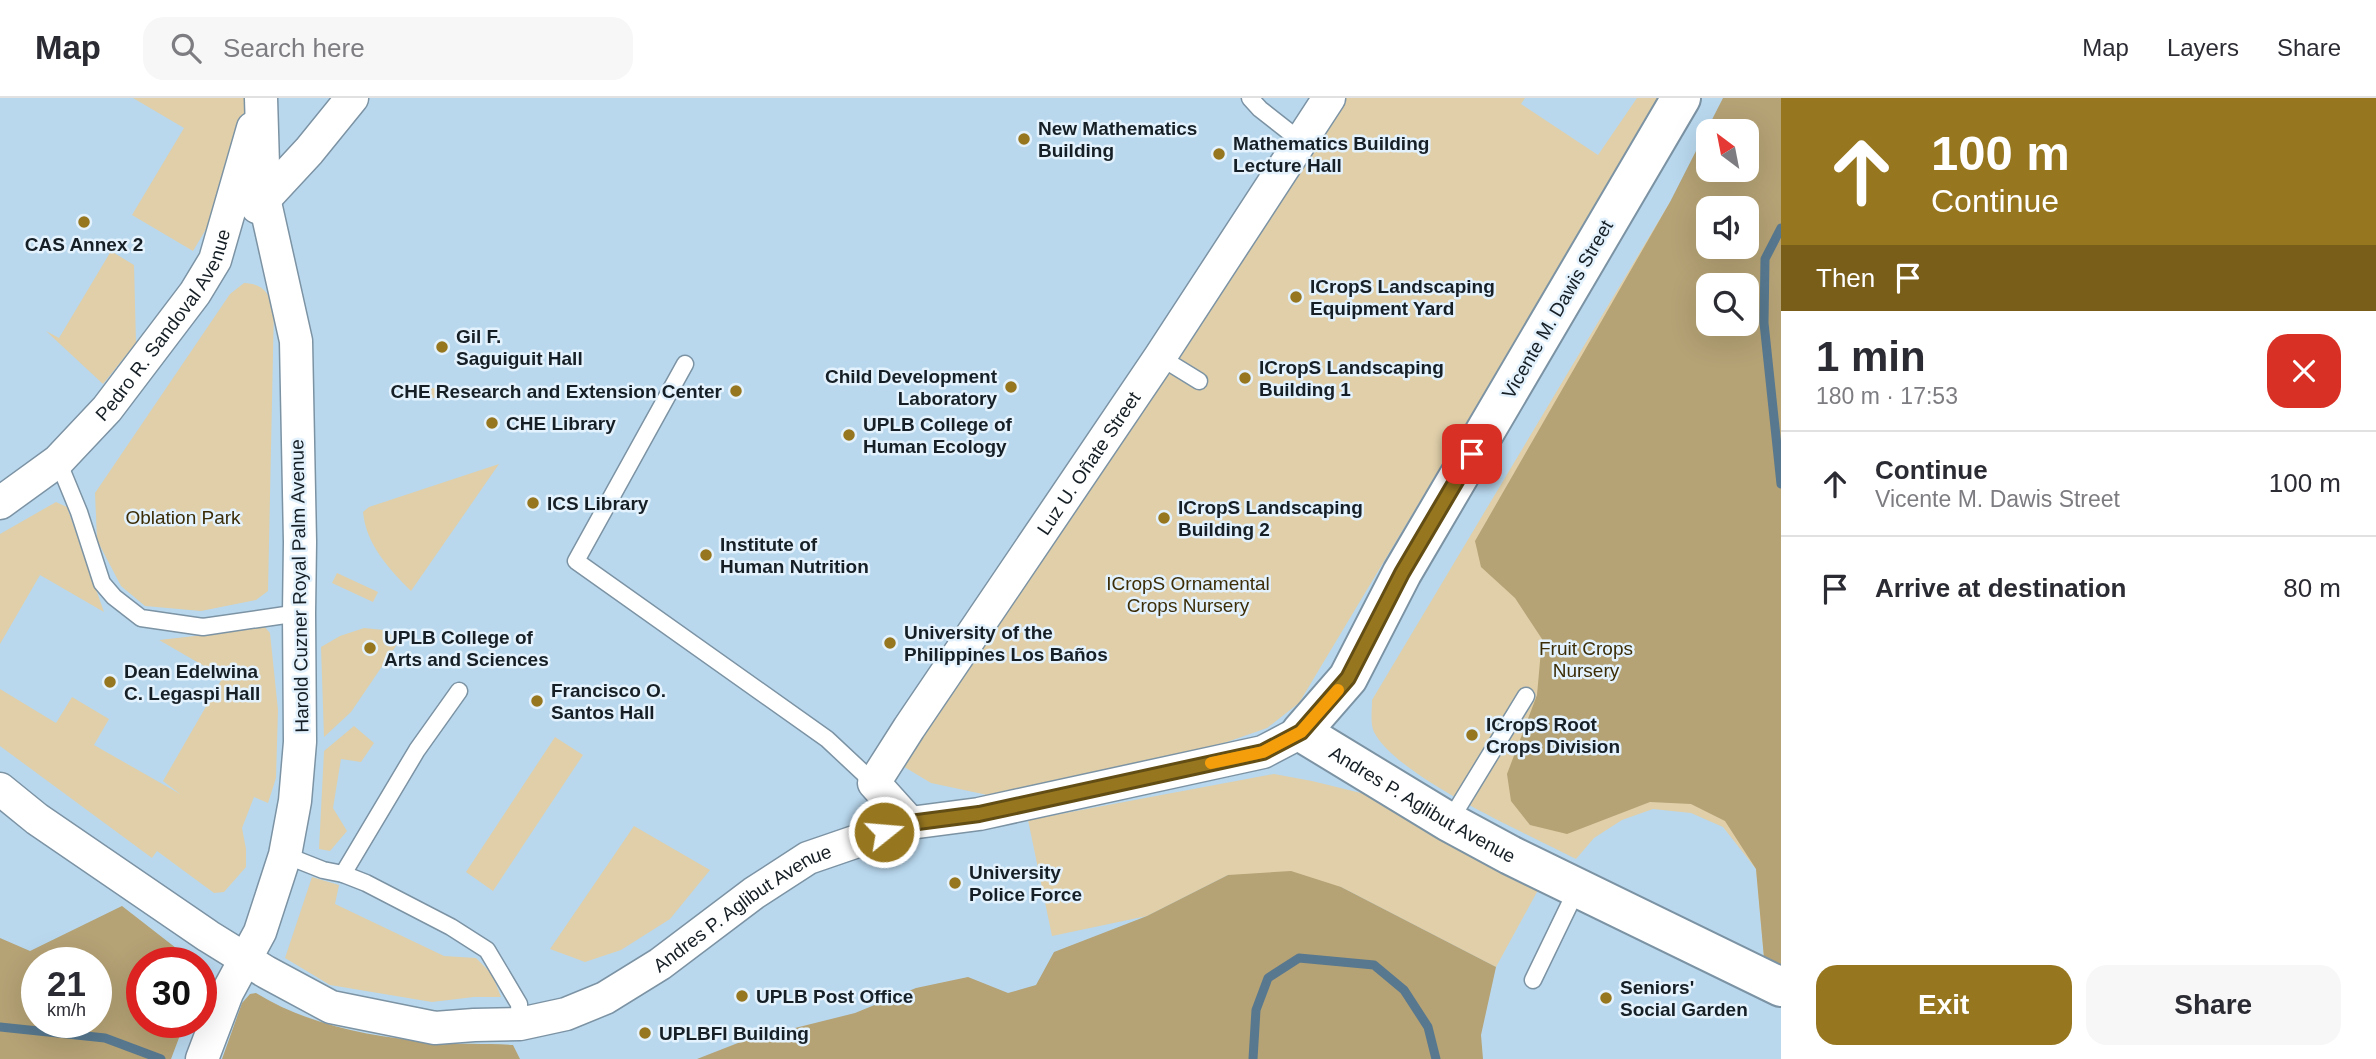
<!DOCTYPE html>
<meta charset="utf-8">
<style>
:root{--surface:#fff;--page:#f7f7f7;--text:#2b2b33;--muted:#7c7c81;--line:#e1e1e2;--accent:#96761f}
body{margin:0;font-family:Arial,sans-serif;background:var(--page);color:var(--text);height:100vh;display:flex;flex-direction:column;font-size:26px;white-space:nowrap}
*{box-sizing:border-box;margin:0}
p{font-size:23px;color:var(--muted)}
.icon{flex:none;width:38px;height:38px;fill:none;stroke:currentColor;stroke-width:2;stroke-linecap:round;stroke-linejoin:round}
.map{position:relative;flex:1;overflow:hidden}
.panel{display:flex;flex-direction:column;background:var(--surface);width:595px}
.panel>*{flex:none}
.banner{background:#96761f;color:#fff;overflow:hidden}
.needle{width:46px;rotate:328deg}
.controls{position:absolute;left:1696px;top:21px;display:grid;gap:14px}
.controls a{display:grid;place-items:center;width:63px;height:63px;border-radius:14px;background:var(--surface);box-shadow:0 7px 28px #0002;font-size:35px}
.speed{position:absolute;left:21px;top:849px;display:flex;gap:14px;font-size:35px;font-weight:700;text-align:center}
.speed>*{display:grid;place-content:center;width:91px;height:91px;border-radius:50%;background:var(--surface);box-shadow:0 7px 28px #0002;line-height:1}
.speed small{font-size:18px;font-weight:400}
.speed .limit{border:10px solid #d22;background:#fff;color:#111}
.pin{position:absolute;display:grid;place-items:center;width:60px;height:60px;color:#fff;margin:-30px;border-radius:14px;box-shadow:0 4px 10px #0006}
.me{position:absolute;width:77px;margin:-38px;rotate:73deg;stroke-linejoin:round;filter:drop-shadow(0 0 5px #0008)}
.turn{display:flex;align-items:center;gap:24px;height:147px;padding:0 35px;font-size:32px}
.turn .icon{width:91px;height:91px;stroke-width:2.5}
.turn b{display:block;font-size:49px;line-height:60px}
.then{display:flex;align-items:center;height:66px;padding:0 35px;background:#0003;gap:14px;font-size:26px}
.round{display:grid;place-items:center;flex:none;width:74px;height:74px;border-radius:21px;background:var(--page)}
.summary{display:flex;align-items:center;justify-content:space-between;height:119px;padding:0 35px}
h1{font-size:42px;font-weight:700;line-height:52px}
.primary-button{display:flex;gap:14px;margin-top:auto;padding:14px 35px}
.primary-button a{flex:1;height:80px;border-radius:21px;background:var(--accent);color:#fff;font-size:28px;font-weight:700;line-height:80px;text-align:center}
.primary-button a+a{background:var(--page);color:var(--text)}
ul{padding:0;list-style:none}
li{display:flex;align-items:center;gap:21px;height:105px;padding:0 35px;border-top:2px solid var(--line)}
li div{flex:1}
li b{display:block;font-size:26px}
li em{font-style:normal}
header{display:flex;align-items:center;gap:42px;box-sizing:border-box;height:98px;padding:0 35px;background:var(--surface);border-bottom:2px solid var(--line)}
header strong{font-size:33px}
nav{display:flex;gap:38px;margin-inline-start:auto;font-size:24px}
.search{width:490px;height:63px;background:var(--page);display:flex;align-items:center;gap:18px;box-sizing:border-box;padding:0 24px;border-radius:21px;color:var(--muted);font-size:26px}
main{display:flex;flex:1;min-height:0}
.map>svg:first-child{display:block}
.built{fill:#b9d8ee;fill-rule:evenodd}
.green{fill:#e0cfa9;fill-rule:evenodd}
.forest{fill:#b5a275;fill-rule:evenodd}
.lines{fill:none;stroke-linecap:round;stroke-linejoin:round}
.stream{stroke:#57788f;stroke-width:9}
.lane-casing{stroke:#7c93a4;stroke-width:19}
.street-casing{stroke:#7c93a4;stroke-width:35}
.secondary-casing{stroke:#7c93a4;stroke-width:42}
.lane{stroke:#fff;stroke-width:16}
.street{stroke:#fff;stroke-width:32}
.secondary{stroke:#fff;stroke-width:38}
.route-casing{stroke:#624d14;stroke-width:18}
.route{stroke:#96761f;stroke-width:12}
.slow{stroke:#f59e0b;stroke-width:12}
.poi-dot{fill:#96761f;stroke:#e3f2fd;stroke-width:2.5}
.labels{text-anchor:middle;stroke-width:5;stroke-linejoin:round;paint-order:stroke}
.poi-label{font-size:19px;font-weight:bold;fill:#161f25;stroke:#e3f2fd;text-anchor:start}
.street-label{font-size:19px;fill:#161f25;stroke:#e3f2fd}
.park-label{font-size:19px;fill:#3c2d07;stroke:#e3f2fd}
</style>
<header>
<strong>Map</strong>
<div class="search"><svg class="icon" aria-label="search" viewBox="0 0 24 24"><circle cx="10" cy="10" r="6"/><path d="M15 15l6 6"/></svg>Search here</div>
<nav><a>Map</a><a>Layers</a><a>Share</a></nav>
</header>
<main>
<div class="map">
<svg width="1781" height="961" viewBox="0 0 1781 961">
<rect width="100%" height="100%" fill="#cde6f8"/>
<path class="built" d="M0 0H1781V961H0ZM1708 33H1746V72H1708ZM1708 110H1746V149H1708ZM1708 187H1746V226H1708ZM37 864H96V924H37ZM142 864H201V924H142Z"/>
<g class="green">
<polygon points="133,0 248,0 243,36 218,111 193,153 132,117 184,30"/>
<polygon points="1333,0 1525,0 1521,6 1598,57 1637,0 1677,0 1620,70 1299,605 1267,630 1227,644 1101,676 992,698 931,685 896,664"/>
<path d="M1781 0 1764 860 1756 771 1723 729 1691 715 1653 711 1622 722 1594 740 1576 761C1528 736 1397 679 1374 634 1370 626 1372 612 1372 602L1670 104 1708 149H1746V33ZM1708 187H1746V226H1708Z"/>
<polygon points="111,153 134,167 136,245 103,286 46,233 59,240"/>
<path d="M244 185C262 186 266 192 274 208L268 493 256 502 201 513 145 508 121 488 97 442 95 395 230 196Z"/>
<polygon points="478,289 478,299 429,300 429,290"/>
<path d="M499 366 411 493C390 472 366 447 363 414L369 409Z"/>
<polygon points="56,404 67,409 104,514 40,477 0,546 0,436"/>
<polygon points="337,475 378,494 373,504 332,485"/>
<polygon points="263,527 270,535 278,612 276,680 268,705 254,699 242,730 246,751 246,769 224,794 214,795 157,753 152,760 0,648 0,591 56,625 72,599 109,621 94,647 180,696 163,683 223,579 159,542 222,535 240,528"/>
<polygon points="364,530 384,532 400,542 351,614 324,639 321,549 340,538"/>
<polygon points="354,628 374,645 361,664 341,661 333,710 347,733 330,753 319,751 324,653"/>
<polygon points="555,639 583,657 493,793 466,774"/>
<polygon points="1274,676 1312,683 1369,697 1543,783 1496,869 1341,789 1228,777 1147,818 1052,838 1028,722"/>
<polygon points="634,728 710,772 670,821 621,852 585,864 550,851"/>
<polygon points="312,779 339,787 335,806 444,858 476,860 492,876 501,899 474,899 432,904 330,887 285,860"/>
</g>
<g class="forest">
<path d="M1723 0H1781V899L1764 860 1756 771 1725 723 1691 706 1650 704 1567 736 1530 727 1511 703 1507 676 1537 597 1542 541 1515 500 1481 469 1475 443 1670 104ZM1708 33H1746V72H1708ZM1708 110H1746V149H1708ZM1708 187H1746V226H1708Z"/>
<polygon points="1291,773 1341,789 1496,869 1481,937 1483,961 697,961 743,943 855,915 916,890 968,879 1008,895 1036,887 1054,854 1147,818 1228,777"/>
<path d="M122 808 194 864H142V924H185L171 961H0V840L30 853ZM96 864V924H37V864Z"/>
<path d="M256 895C308 927 371 939 432 944 459 947 486 945 513 947L520 961H222L242 905 250 896Z"/>
</g>
<g class="lines">
<g class="stream">
<polyline points="1781,130 1765,161 1764,225 1781,386"/>
<polyline points="0,929 105,940 161,961"/>
<polyline points="1253,961 1256,912 1268,880 1299,860 1374,867 1404,892 1428,929 1436,961"/>
</g>
<g class="lane-casing">
<g id="lane">
<polyline points="1250,0 1260,11 1302,44"/>
<polyline points="1160,259 1199,283"/>
<polyline points="685,266 576,463 827,641 874,685"/>
<polyline points="58,363 79,414 102,485 114,499 141,520 203,529 299,515"/>
<polyline points="1449,724 1526,598"/>
<polyline points="285,757 323,772 343,776 366,785 451,829 487,852 519,906 520,926"/>
<polyline points="343,776 417,652 459,593"/>
<polyline points="1533,882 1577,791"/>
</g>
</g>
<g class="street-casing">
<g id="street">
<polyline points="257,109 309,53 352,0"/>
<path id="s1" d="M0 405 58 363 107 311 195 195 215 162 253 30"/>
<path id="s2" d="M0 691 37 721 208 838 266 874 331 909 435 930 474 927 520 926 566 916 605 900 660 866 754 795 808 760 910 725 979 716 1263 654 1301 634"/>
<path id="s3" d="M910 725 874 685 909 630 1160 259 1329 0"/>
<polyline points="202,961 227,895 260,834 285,757 295,703 300,644 299,515 300,444 296,243 264,100 261,0"/>
</g>
</g>
<g class="secondary-casing">
<g id="secondary">
<path id="s4" d="M1681 0 1402 475 1348 580 1301 634 1449 724 1510 757 1781 889"/>
</g>
</g>
<use href="#lane" class="lane"/>
<use href="#street" class="street"/>
<use href="#secondary" class="secondary"/>
</g>
<g class="lines">
<g class="route-casing">
<polyline id="route" points="884,734 910,725 979,716 1263,654 1301,634 1348,580 1402,475 1472,356"/>
</g>
<use href="#route" class="route"/>
<polyline class="slow" points="1211,665 1263,654 1301,634 1338,592"/>
</g>
<g class="poi-dot">
<circle cx="1024" cy="41" r="7"/>
<circle cx="1219" cy="56" r="7"/>
<circle cx="84" cy="124" r="7"/>
<circle cx="1296" cy="199" r="7"/>
<circle cx="442" cy="249" r="7"/>
<circle cx="1245" cy="280" r="7"/>
<circle cx="1011" cy="289" r="7"/>
<circle cx="736" cy="293" r="7"/>
<circle cx="492" cy="325" r="7"/>
<circle cx="849" cy="337" r="7"/>
<circle cx="533" cy="405" r="7"/>
<circle cx="1164" cy="420" r="7"/>
<circle cx="706" cy="457" r="7"/>
<circle cx="890" cy="545" r="7"/>
<circle cx="370" cy="550" r="7"/>
<circle cx="110" cy="584" r="7"/>
<circle cx="537" cy="603" r="7"/>
<circle cx="1472" cy="637" r="7"/>
<circle cx="955" cy="785" r="7"/>
<circle cx="742" cy="898" r="7"/>
<circle cx="1606" cy="900" r="7"/>
<circle cx="645" cy="935" r="7"/>
</g>
<g class="labels">
<g class="poi-label">
<text x="1038" y="37">New Mathematics<tspan x="1038" dy="22">Building</tspan></text>
<text x="1233" y="52">Mathematics Building<tspan x="1233" dy="22">Lecture Hall</tspan></text>
<text x="84" y="153" text-anchor="middle">CAS Annex 2</text>
<text x="1310" y="195">ICropS Landscaping<tspan x="1310" dy="22">Equipment Yard</tspan></text>
<text x="456" y="245">Gil F.<tspan x="456" dy="22">Saguiguit Hall</tspan></text>
<text x="1259" y="276">ICropS Landscaping<tspan x="1259" dy="22">Building 1</tspan></text>
<text x="997" y="285" text-anchor="end">Child Development<tspan x="997" dy="22">Laboratory</tspan></text>
<text x="722" y="300" text-anchor="end">CHE Research and Extension Center</text>
<text x="506" y="332">CHE Library</text>
<text x="863" y="333">UPLB College of<tspan x="863" dy="22">Human Ecology</tspan></text>
<text x="547" y="412">ICS Library</text>
<text x="1178" y="416">ICropS Landscaping<tspan x="1178" dy="22">Building 2</tspan></text>
<text x="720" y="453">Institute of<tspan x="720" dy="22">Human Nutrition</tspan></text>
<text x="904" y="541">University of the<tspan x="904" dy="22">Philippines Los Baños</tspan></text>
<text x="384" y="546">UPLB College of<tspan x="384" dy="22">Arts and Sciences</tspan></text>
<text x="124" y="580">Dean Edelwina<tspan x="124" dy="22">C. Legaspi Hall</tspan></text>
<text x="551" y="599">Francisco O.<tspan x="551" dy="22">Santos Hall</tspan></text>
<text x="1486" y="633">ICropS Root<tspan x="1486" dy="22">Crops Division</tspan></text>
<text x="969" y="781">University<tspan x="969" dy="22">Police Force</tspan></text>
<text x="1620" y="896">Seniors'<tspan x="1620" dy="22">Social Garden</tspan></text>
<text x="756" y="905">UPLB Post Office</text>
<text x="659" y="942">UPLBFI Building</text>
</g>
<g class="street-label">
<text transform="translate(1557 211) rotate(-60)" y="7">Vicente M. Dawis Street</text>
<text dy="7" stroke="none"><textPath href="#s1" startOffset="245">Pedro R. Sandoval Avenue</textPath></text>
<text dy="7" stroke="none"><textPath href="#s3" startOffset="439">Luz U. Oñate Street</textPath></text>
<text transform="translate(299 488) rotate(-91)" y="7">Harold Cuzner Royal Palm Avenue</text>
<text dy="7" stroke="none"><textPath href="#s4" startOffset="882">Andres P. Aglibut Avenue</textPath></text>
<text dy="7" stroke="none"><textPath href="#s2" startOffset="842">Andres P. Aglibut Avenue</textPath></text>
</g>
<g class="park-label">
<text x="183" y="426">Oblation Park</text>
<text x="1188" y="492">ICropS Ornamental<tspan x="1188" dy="22">Crops Nursery</tspan></text>
<text x="1586" y="557">Fruit Crops<tspan x="1586" dy="22">Nursery</tspan></text>
</g>
</g>
</svg>
<div class="controls">
<a><svg class="needle" viewBox="-14 -14 28 28"><path d="M0-13l5 13h-10z" fill="#e53935"/><path d="M0 13l5-13h-10z" fill="#7c7c81"/></svg></a>
<a><svg class="icon" aria-label="sound" viewBox="0 0 24 24"><path d="M4 9h4l5-4v14l-5-4H4zM17 9q2 3 0 6"/></svg></a>
<a><svg class="icon" aria-label="search" viewBox="0 0 24 24"><circle cx="10" cy="10" r="6"/><path d="M15 15l6 6"/></svg></a>
</div>
<div class="speed"><div>21<small>km/h</small></div><div class="limit">30</div></div>
<div class="pin" style="left:1472px;top:356px;background:#d93025"><svg class="icon" aria-label="arrive" viewBox="0 0 24 24"><path d="M6 21V4h12l-3 4 3 4H6"/></svg></div>
<svg class="me" style="left:884px;top:734px" viewBox="-20 -20 40 40"><circle r="17" fill="#96761f" stroke="#fff" stroke-width="3"/><path d="M0-11L8 9 0 5-8 9z" fill="#fff"/></svg>
</div>
<section class="panel">
<div class="banner">
<div class="turn"><svg class="icon" aria-label="ahead" viewBox="0 0 24 24"><path d="M12 20V5M6 11l6-6 6 6"/></svg><div><b>100 m</b>Continue</div></div>
<div class="then">Then<svg class="icon" aria-label="arrive" viewBox="0 0 24 24"><path d="M6 21V4h12l-3 4 3 4H6"/></svg></div>
</div>
<div class="summary"><div><h1>1 min</h1><p>180 m · 17:53</p></div><a class="round" style="background:#d93025;color:#fff"><svg class="icon" aria-label="close" viewBox="0 0 24 24"><path d="M6 6l12 12M18 6L6 18"/></svg></a></div>
<ul>
<li><svg class="icon" aria-label="ahead" viewBox="0 0 24 24"><path d="M12 20V5M6 11l6-6 6 6"/></svg><div><b>Continue</b><p>Vicente M. Dawis Street</p></div><em>100 m</em></li>
<li><svg class="icon" aria-label="arrive" viewBox="0 0 24 24"><path d="M6 21V4h12l-3 4 3 4H6"/></svg><div><b>Arrive at destination</b></div><em>80 m</em></li>
</ul>
<div class="primary-button"><a>Exit</a><a>Share</a></div>
</section>
</main>
